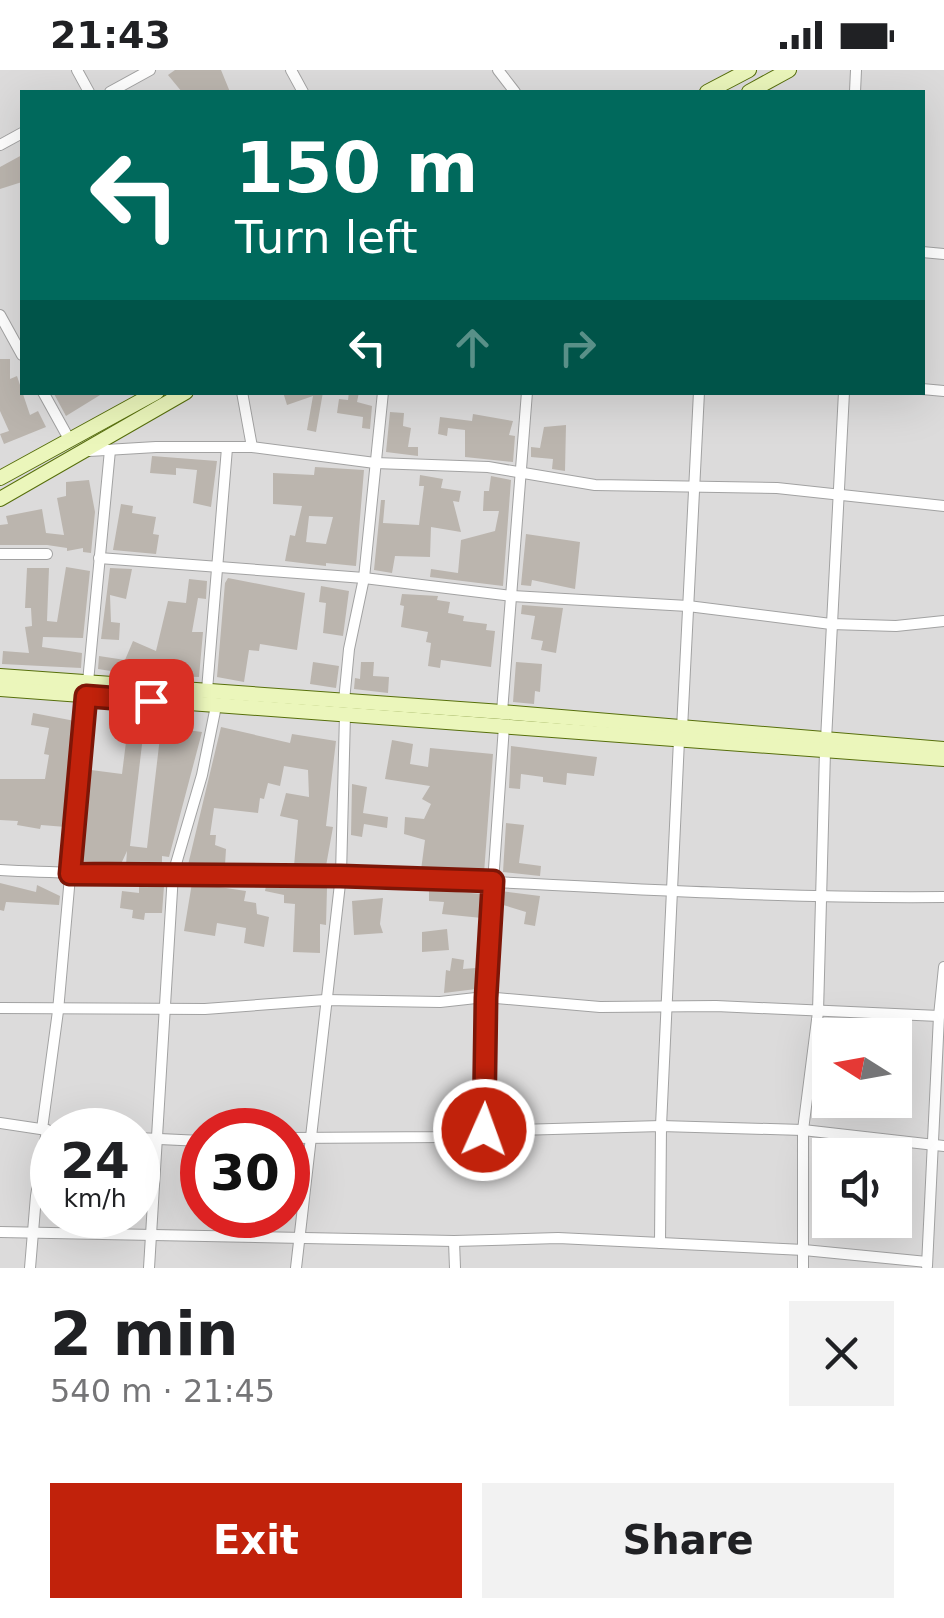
<!DOCTYPE html>
<meta charset="utf-8">
<style>
:root{--surface:#fff;--page:#f2f2f2;--text:#202124;--muted:#757577;--accent:#c1220b}
body{margin:0;font-family:"DejaVu Sans",sans-serif;background:var(--page);color:var(--text);height:100vh;display:flex;flex-direction:column;font-size:38px;white-space:nowrap}
*{box-sizing:border-box;margin:0}
p{font-size:32px;color:var(--muted)}
.icon{flex:none;width:55px;height:55px;fill:none;stroke:currentColor;stroke-width:2;stroke-linecap:round;stroke-linejoin:round}
.map{position:relative;height:1198px;overflow:hidden}
.details{display:flex;flex-direction:column;background:var(--surface);flex:1}
.details>*{flex:none}
.banner{position:absolute;left:20px;top:20px;width:905px;height:305px;border-radius:0px;box-shadow:0 10px 40px #0002;background:#00695c;color:#fff;overflow:hidden}
.needle{width:65px;rotate:281deg}
.tools{position:absolute;left:812px;top:948px;display:grid;gap:20px}
.tools a{display:grid;place-items:center;width:100px;height:100px;border-radius:0px;background:var(--surface);box-shadow:0 10px 40px #0002;font-size:50px}
.speed{position:absolute;left:30px;top:1038px;display:flex;gap:20px;font-size:50px;font-weight:700;text-align:center}
.speed>*{display:grid;place-content:center;width:130px;height:130px;border-radius:50%;background:var(--surface);box-shadow:0 10px 40px #0002;line-height:1}
.speed small{font-size:25px;font-weight:400}
.speed .limit{border:15px solid #d22;background:#fff;color:#111}
.pin{position:absolute;display:grid;place-items:center;width:85px;height:85px;color:#fff;margin:-42px;border-radius:20px;box-shadow:0 5px 15px #0006}
.me{position:absolute;width:110px;margin:-55px;rotate:2deg;stroke-linejoin:round;filter:drop-shadow(0 0 8px #0008)}
.turn{display:flex;align-items:center;gap:35px;height:210px;padding:0 50px;font-size:45px}
.turn .icon{width:130px;height:130px;stroke-width:2.5}
.turn b{display:block;font-size:70px;line-height:85px}
.lanes{display:flex;align-items:center;height:95px;padding:0 50px;background:#0003;justify-content:center;gap:50px;direction:ltr}
.lanes .off{opacity:.35}
.round{display:grid;place-items:center;flex:none;width:105px;height:105px;border-radius:0px;background:var(--page)}
.headline{display:flex;align-items:center;justify-content:space-between;height:170px;padding:0 50px}
h1{font-size:60px;font-weight:700;line-height:75px}
.button{display:flex;gap:20px;margin-top:auto;padding:20px 50px}
.button a{flex:1;height:115px;border-radius:0px;background:var(--accent);color:#fff;font-size:40px;font-weight:700;line-height:115px;text-align:center}
.button a+a{background:var(--page);color:var(--text)}
.status{display:flex;justify-content:space-between;align-items:center;height:70px;padding:0 50px;background:var(--surface);direction:ltr}
.status svg{height:28px;fill:currentColor}
.map>svg:first-child{display:block}
.residential{fill:#dcdbdb;fill-rule:evenodd}
.building{fill:#bbb5ae;fill-rule:evenodd}
.lines{fill:none;stroke-linecap:round;stroke-linejoin:round}
.street-casing{stroke:#a2a2a2;stroke-width:12}
.secondary-casing{stroke:#576f0b;stroke-width:16}
.street{stroke:#fff;stroke-width:10}
.secondary{stroke:#ebf6bb;stroke-width:14}
.route-casing{stroke:#7d1607;stroke-width:25}
.route{stroke:#c1220b;stroke-width:18}
</style>
<div class="status"><b>21:43</b><svg viewBox="0 0 49 12"><path d="M0 12V9h3v3zM5 12V6h3v6zM10 12V3h3v9zM15 12V0h3v12zM26 1h20v11H26zM47 4h2v5h-2z"/></svg></div>
<div class="map">
<svg width="944" height="1198" viewBox="0 0 944 1198">
<rect width="100%" height="100%" fill="#eeece4"/>
<path class="residential" d="M0 0H944V1198H0ZM22 22H922V322H22ZM830 965H895V1030H830ZM52 1060H138V1145H52ZM202 1060H288V1145H202ZM830 1085H895V1150H830Z"/>
<g class="building">
<polygon points="175,0 221,0 230,22 182,22 168,5"/>
<polygon points="22,85 22,112 0,119 0,97"/>
<polygon points="0,289 10,289 10,309 17,306 30,345 38,341 46,357 4,374 0,364 9,361 0,341"/>
<polygon points="53,322 105,322 66,346"/>
<polygon points="283,322 323,322 316,362 307,360 313,326 287,335"/>
<polygon points="349,322 359,322 357,332 372,336 370,359 362,358 363,347 337,343 339,329 348,330"/>
<polygon points="390,342 404,343 403,356 411,358 408,377 418,377 418,386 386,382"/>
<polygon points="473,344 513,351 509,365 515,366 513,392 465,387 465,360 448,358 447,366 438,364 440,347 472,351"/>
<polygon points="566,355 565,401 552,399 553,389 531,387 531,377 540,378 544,357"/>
<polygon points="152,386 217,391 211,437 193,433 197,400 176,398 176,405 150,403"/>
<path d="M315 397 364 400 356 496 326 493V496L285 491 290 465 295 466 302 436 273 434V403L314 405ZM309 446 333 447 326 474 306 472Z"/>
<polygon points="420,405 443,409 441,418 461,421 459,432 453,431 461,462 431,457 430,487 395,486 392,503 374,500 381,430 385,430 383,453 419,455 424,416 419,416"/>
<polygon points="491,406 511,410 503,516 430,507 431,499 458,503 461,470 495,461 499,441 483,441 484,421 489,421"/>
<polygon points="89,410 95,442 91,483 83,482 83,478 67,481 67,478 47,475 0,475 0,455 8,454 6,446 42,439 46,463 64,465 57,428 66,426 66,412"/>
<polygon points="121,434 133,436 132,443 156,447 153,464 159,465 156,484 113,480"/>
<polygon points="526,464 580,472 575,519 532,510 531,516 521,515"/>
<polygon points="66,497 90,501 83,568 43,567 42,577 82,583 81,598 2,594 3,581 29,583 25,557 32,556 31,538 25,538 27,498 49,498 47,551 57,552"/>
<polygon points="110,498 132,499 126,529 110,525 111,552 120,553 119,570 101,569"/>
<polygon points="228,508 305,523 297,580 260,574 259,581 249,580 244,612 217,607 225,513"/>
<polygon points="189,509 207,511 206,529 198,528 192,562 203,562 199,607 136,605 98,599 99,586 125,590 133,571 156,581 168,531 186,533"/>
<polygon points="321,516 349,521 343,566 323,563 326,533 319,532"/>
<polygon points="402,524 438,526 437,530 450,532 448,543 464,546 463,551 487,554 486,560 495,561 491,597 441,590 440,598 428,596 431,573 426,572 428,562 401,557 404,536 400,535"/>
<polygon points="522,535 563,538 556,583 541,580 543,571 531,569 535,546 521,544"/>
<polygon points="313,592 339,596 336,618 310,614"/>
<polygon points="361,592 374,592 373,606 389,607 388,623 354,619 355,608 360,609"/>
<polygon points="516,592 542,594 540,622 535,621 534,634 513,632"/>
<polygon points="33,643 75,651 66,757 41,755 40,759 17,755 18,751 0,750 0,709 45,709 49,685 44,684 49,658 31,655"/>
<polygon points="221,657 290,673 292,664 336,671 326,756 333,757 326,796 294,796 298,750 280,746 286,723 309,727 308,700 284,696 280,716 268,713 264,729 260,728 258,743 214,738 210,765 216,765 215,775 226,779 225,795 188,795"/>
<polygon points="187,660 202,662 169,787 162,786 162,795 126,795 127,781 121,794 80,791 91,700 122,704 127,664 143,666 130,776 147,778 160,667 185,670"/>
<polygon points="392,670 413,674 410,694 428,697 430,678 493,684 484,803 421,800 425,770 404,764 405,747 424,749 431,734 422,729 430,716 385,709"/>
<polygon points="511,676 597,687 594,706 567,703 566,715 543,712 543,707 521,704 520,719 509,718"/>
<polygon points="352,714 367,717 363,743 388,747 387,758 364,754 362,767 351,765"/>
<polygon points="506,753 524,755 519,793 541,796 540,806 503,802"/>
<polygon points="0,813 36,822 37,815 60,826 59,835 6,832 4,841 0,840"/>
<polygon points="192,813 246,821 244,831 256,833 257,844 269,847 264,877 244,873 246,858 217,853 215,866 184,861"/>
<polygon points="139,815 164,816 162,843 145,843 144,850 132,848 133,840 120,838 122,821 139,823"/>
<polygon points="266,816 327,818 326,855 320,854 320,883 293,882 295,834 284,833 284,825 265,821"/>
<polygon points="429,820 483,824 482,848 442,844 444,832 429,831"/>
<polygon points="501,821 540,826 535,856 524,854 526,842 500,834"/>
<polygon points="383,828 380,854 383,863 354,865 352,831"/>
<polygon points="447,859 449,880 422,882 422,862"/>
<polygon points="452,888 464,890 463,899 476,898 476,919 444,923 446,900 450,901"/>
</g>
<g class="lines">
<g class="street-casing">
<g id="street">
<polyline points="77,0 89,22"/>
<polyline points="291,0 303,22"/>
<polyline points="498,0 515,22"/>
<polyline points="110,22 150,0"/>
<polyline points="855,22 856,0"/>
<polyline points="0,75 22,63"/>
<polyline points="922,182 944,184"/>
<polyline points="0,245 22,285"/>
<polyline points="922,319 944,321"/>
<polyline points="43,322 69,369"/>
<polyline points="242,322 252,377"/>
<polyline points="89,381 156,377 252,377 375,393 488,397 595,415 777,418 944,436"/>
<polyline points="0,484 47,484"/>
<polyline points="99,488 364,508 512,526 688,536 831,554 896,556 944,551"/>
<polyline points="88,612 110,380"/>
<polyline points="207,620 227,378"/>
<polyline points="344,631 349,579 364,508 383,322"/>
<polyline points="502,642 527,322"/>
<polyline points="682,659 699,322"/>
<polyline points="826,670 844,322"/>
<path d="M0 800C119 807 239 802 358 806 553 813 749 829 944 827"/>
<polyline points="0,938 205,939 325,930 440,932 485,927 600,937 716,936 939,946"/>
<polyline points="0,1053 47,1060"/>
<polyline points="42,1059 58,941 86,627"/>
<polyline points="484,1061 485,927 504,656"/>
<polyline points="138,1068 202,1071"/>
<polyline points="288,1068 446,1067 484,1061 661,1056 803,1060 944,1076"/>
<polyline points="0,1162 454,1171 558,1168 804,1180 927,1192"/>
<polyline points="454,1171 455,1198"/>
<polyline points="660,1173 661,1056 679,670"/>
<polyline points="927,1196 939,946 944,897"/>
<polyline points="30,1198 36,1126 47,1060"/>
<polyline points="149,1198 173,804 202,705 216,636"/>
<polyline points="296,1198 341,805 345,644"/>
<polyline points="803,1198 803,1060 818,942 825,681"/>
</g>
</g>
<g class="secondary-casing">
<g id="secondary">
<polyline points="707,22 749,0"/>
<polyline points="749,22 789,0"/>
<polyline points="0,408 157,322"/>
<polyline points="0,429 186,322"/>
<polyline points="0,606 502,642 944,679"/>
<polyline points="0,619 944,689"/>
</g>
</g>
<use href="#street" class="street"/>
<use href="#secondary" class="secondary"/>
</g>
<g class="lines">
<g class="route-casing">
<polyline id="route" points="151,631 86,626 70,804 341,806 493,811 486,928 484,1060"/>
</g>
<use href="#route" class="route"/>
</g>
</svg>
<div class="tools">
<a><svg class="needle" viewBox="-14 -14 28 28"><path d="M0-13l5 13h-10z" fill="#e53935"/><path d="M0 13l5-13h-10z" fill="#757577"/></svg></a>
<a><svg class="icon" aria-label="sound" viewBox="0 0 24 24"><path d="M4 9h4l5-4v14l-5-4H4zM17 9q2 3 0 6"/></svg></a>
</div>
<div class="speed"><div>24<small>km/h</small></div><div class="limit">30</div></div>
<div class="pin" style="left:151px;top:631px;background:#d93025"><svg class="icon" aria-label="arrive" viewBox="0 0 24 24"><path d="M6 21V4h12l-3 4 3 4H6"/></svg></div>
<svg class="me" style="left:484px;top:1060px" viewBox="-20 -20 40 40"><circle r="17" fill="#c1220b" stroke="#fff" stroke-width="3"/><path d="M0-11L8 9 0 5-8 9z" fill="#fff"/></svg>
<div class="banner">
<div class="turn"><svg class="icon" aria-label="left" viewBox="0 0 24 24"><path d="M17 20v-9H6M10 6l-5 5 5 5"/></svg><div><b>150 m</b>Turn left</div></div>
<div class="lanes"><svg class="icon" aria-label="left" viewBox="0 0 24 24"><path d="M17 20v-9H6M10 6l-5 5 5 5"/></svg><svg class="icon off" aria-label="ahead" viewBox="0 0 24 24"><path d="M12 20V5M6 11l6-6 6 6"/></svg><svg class="icon off" aria-label="right" viewBox="0 0 24 24"><path d="M7 20v-9h11M14 6l5 5-5 5"/></svg></div>
</div>
</div>
<section class="details">
<div class="headline"><div><h1>2 min</h1><p>540 m · 21:45</p></div><a class="round"><svg class="icon" aria-label="close" viewBox="0 0 24 24"><path d="M6 6l12 12M18 6L6 18"/></svg></a></div>
<div class="button"><a>Exit</a><a>Share</a></div>
</section>
